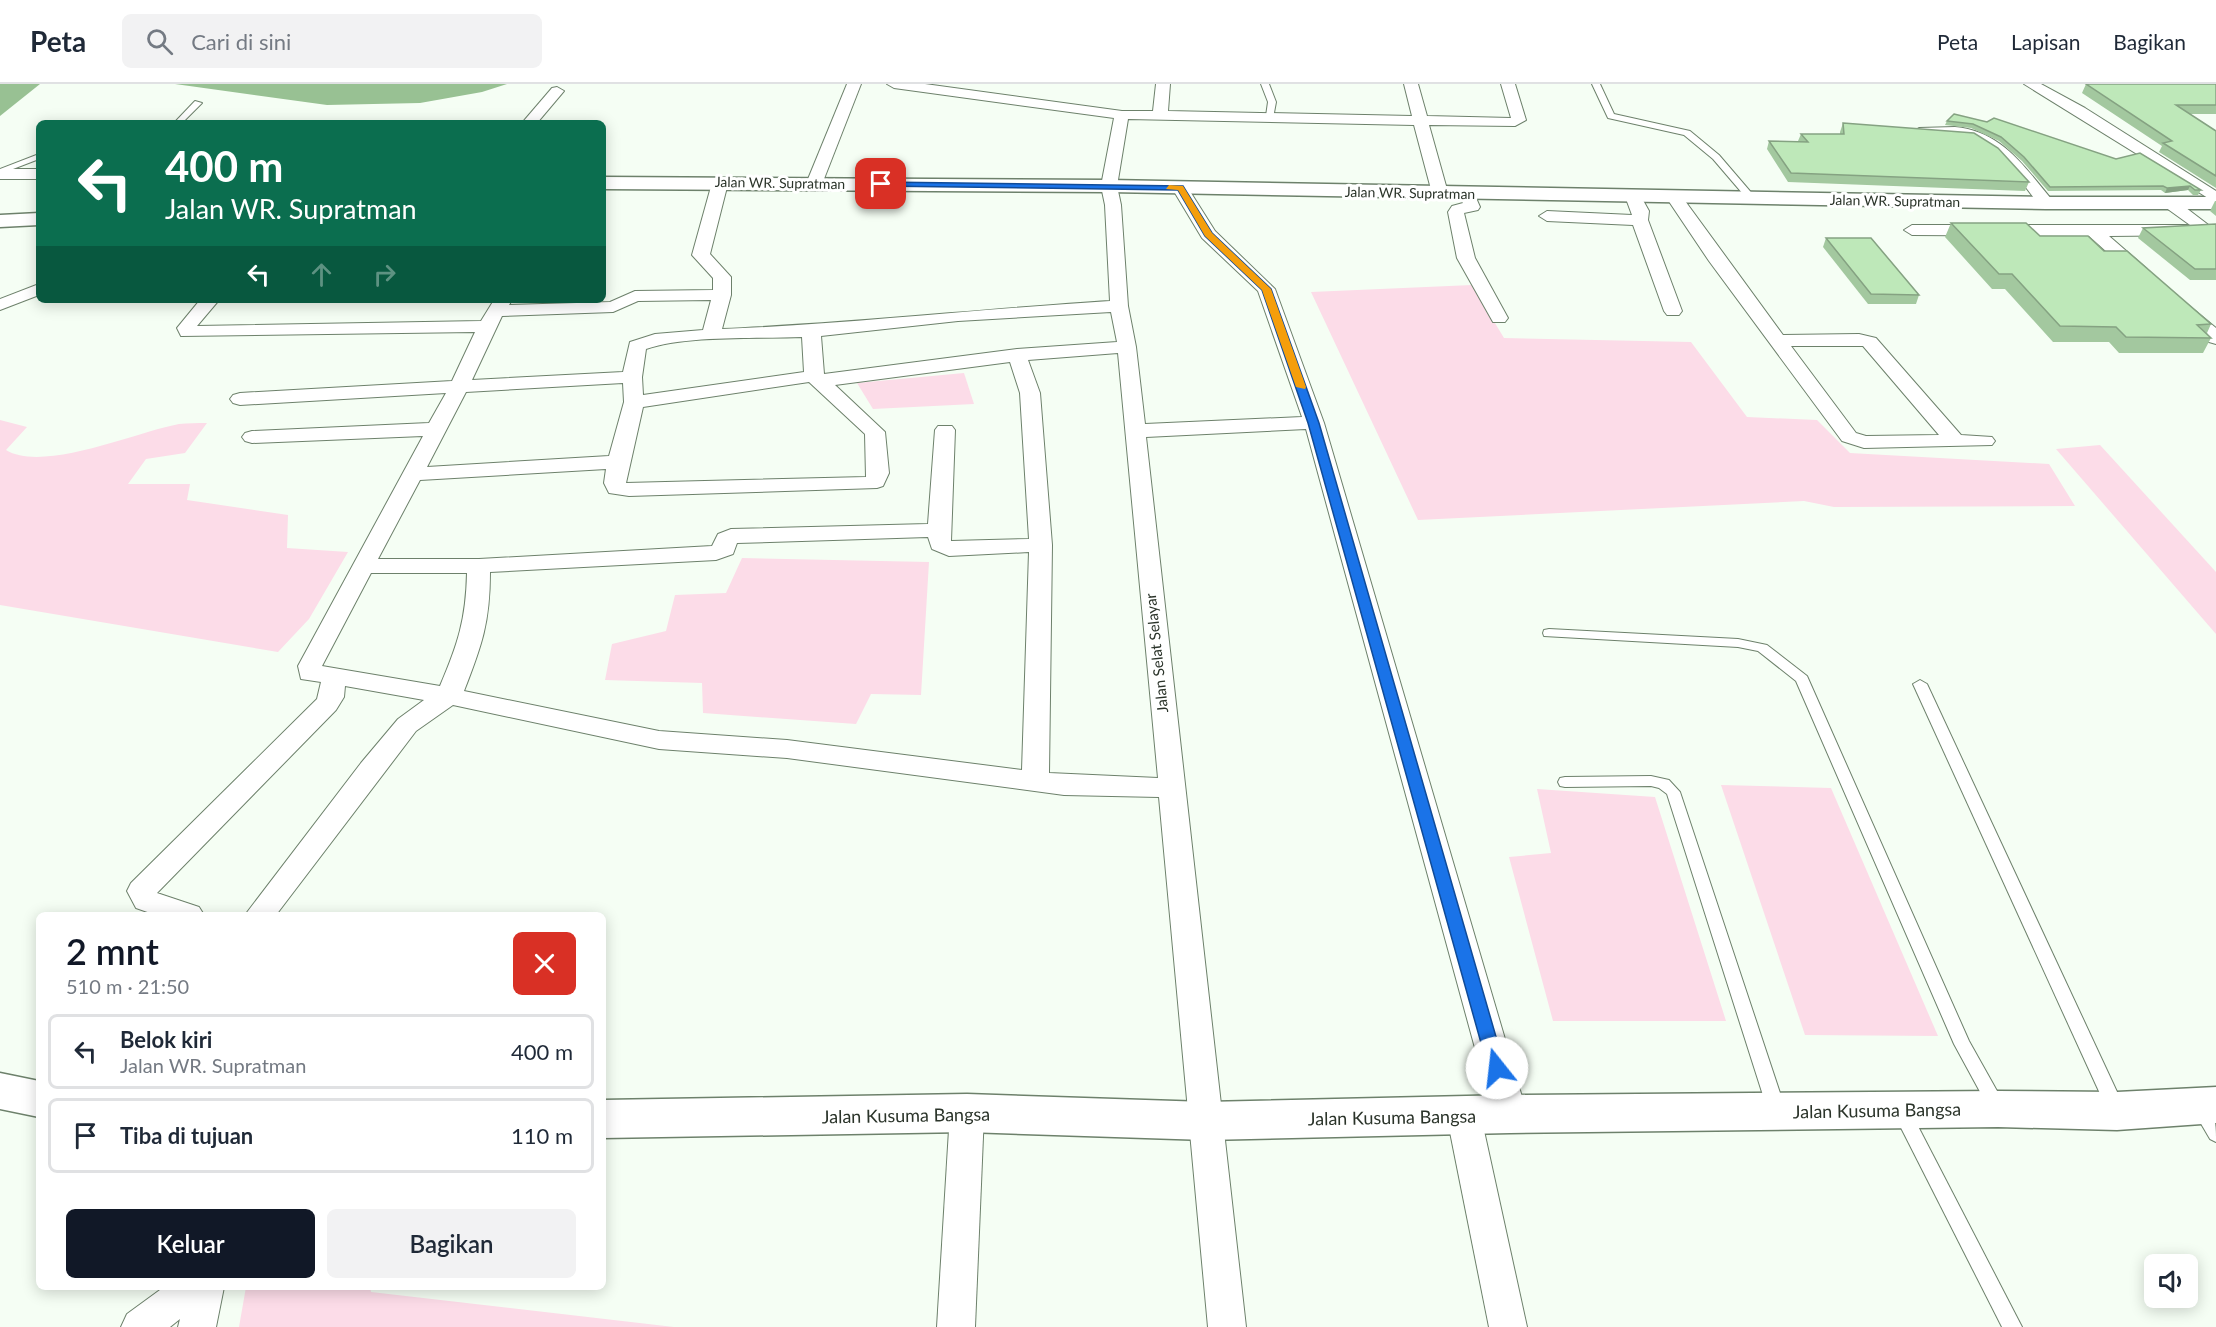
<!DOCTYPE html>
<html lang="id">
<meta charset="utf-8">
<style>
:root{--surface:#fff;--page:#f2f2f3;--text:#1f2937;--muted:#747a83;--line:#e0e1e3;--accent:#111827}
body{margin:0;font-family:Lato,sans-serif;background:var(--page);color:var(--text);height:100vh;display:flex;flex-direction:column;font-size:22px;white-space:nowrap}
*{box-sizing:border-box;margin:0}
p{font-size:20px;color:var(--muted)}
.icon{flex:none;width:33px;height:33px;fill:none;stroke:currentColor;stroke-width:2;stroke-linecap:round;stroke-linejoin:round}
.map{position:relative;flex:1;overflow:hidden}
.side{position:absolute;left:36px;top:828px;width:570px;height:378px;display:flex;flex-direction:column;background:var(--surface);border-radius:9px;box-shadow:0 3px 15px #0003}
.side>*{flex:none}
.banner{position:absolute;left:36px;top:36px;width:570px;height:183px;border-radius:9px;box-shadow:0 3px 15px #0003;background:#0b6e4f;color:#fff;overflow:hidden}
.fabs{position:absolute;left:2144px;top:1170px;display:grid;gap:12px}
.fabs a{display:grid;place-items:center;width:54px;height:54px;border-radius:9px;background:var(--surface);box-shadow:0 3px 15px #0003;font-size:30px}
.pin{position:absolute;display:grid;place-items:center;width:51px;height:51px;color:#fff;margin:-26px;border-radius:12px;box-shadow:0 3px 9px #0006}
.me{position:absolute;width:66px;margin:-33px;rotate:344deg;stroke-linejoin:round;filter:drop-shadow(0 0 4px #0008)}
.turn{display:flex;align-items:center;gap:21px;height:126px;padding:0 30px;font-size:27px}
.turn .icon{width:78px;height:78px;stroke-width:2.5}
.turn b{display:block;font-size:42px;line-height:51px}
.lanes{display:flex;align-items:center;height:57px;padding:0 30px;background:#0003;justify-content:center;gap:30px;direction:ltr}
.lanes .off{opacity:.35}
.round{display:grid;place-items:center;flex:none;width:63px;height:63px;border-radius:9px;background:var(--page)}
.overview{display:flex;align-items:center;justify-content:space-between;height:102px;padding:0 30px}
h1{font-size:36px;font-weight:600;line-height:45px;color:var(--accent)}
.button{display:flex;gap:12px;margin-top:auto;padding:12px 30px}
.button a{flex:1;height:69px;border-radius:9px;background:var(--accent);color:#fff;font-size:24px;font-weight:600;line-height:69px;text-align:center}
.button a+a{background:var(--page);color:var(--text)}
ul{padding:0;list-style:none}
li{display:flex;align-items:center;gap:18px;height:75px;margin:0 12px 9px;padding:0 18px;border:3px solid var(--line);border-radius:9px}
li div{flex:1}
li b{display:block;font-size:22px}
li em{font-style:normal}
header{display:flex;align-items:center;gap:36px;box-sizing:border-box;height:84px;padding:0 30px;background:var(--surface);border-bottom:2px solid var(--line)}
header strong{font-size:28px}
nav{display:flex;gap:33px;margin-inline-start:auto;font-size:21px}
.search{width:420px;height:54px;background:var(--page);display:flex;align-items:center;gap:15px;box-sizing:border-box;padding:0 21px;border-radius:9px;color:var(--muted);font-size:22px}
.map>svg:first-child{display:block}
.green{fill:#fcdce8}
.water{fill:#98c193}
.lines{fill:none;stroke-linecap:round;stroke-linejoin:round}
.lane-casing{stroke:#6d816b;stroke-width:2}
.street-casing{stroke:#6d816b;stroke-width:2}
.secondary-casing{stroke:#6d816b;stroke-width:3}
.lane{fill:#fff;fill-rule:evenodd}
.street{fill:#fff;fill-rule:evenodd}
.secondary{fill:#fff;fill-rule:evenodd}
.wall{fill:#a3c89f}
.shaded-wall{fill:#85a282}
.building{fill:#bee8b9;stroke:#85a282;stroke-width:1.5}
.route{fill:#1a73e8;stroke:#114b97;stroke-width:1.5}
.slow{fill:#f59e0b}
.labels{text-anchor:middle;stroke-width:6;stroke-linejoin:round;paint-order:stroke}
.far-street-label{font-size:14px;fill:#2b342a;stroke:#fff}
.street-label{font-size:15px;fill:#2b342a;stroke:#fff}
.near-street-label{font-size:18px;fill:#2b342a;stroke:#fff}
</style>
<header>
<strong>Peta</strong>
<div class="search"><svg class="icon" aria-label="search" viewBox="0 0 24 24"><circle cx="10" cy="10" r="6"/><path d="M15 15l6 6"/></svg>Cari di sini</div>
<nav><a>Peta</a><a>Lapisan</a><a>Bagikan</a></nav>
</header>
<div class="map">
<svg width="2216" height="1243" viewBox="0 0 2216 1243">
<rect width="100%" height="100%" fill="#f5fef4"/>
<g class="green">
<polygon points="1472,201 1504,254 1691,258 1747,333 1817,336 1850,369 2049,380 2075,422 1834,423 1804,417 1418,436 1311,208"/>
<polygon points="964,289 974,320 873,325 857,299"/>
<path d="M0 336 27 343 6 366C43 389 136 348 179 340 188 339 197 339 207 339L185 369 146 375 128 400H190L187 416 288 431 287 464 348 468 309 535 278 568 0 521Z"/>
<polygon points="2100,361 2216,488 2216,550 2056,365"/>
<polygon points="742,474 929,478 921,611 871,610 856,640 703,629 702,599 605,596 612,560 666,547 675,511 726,509"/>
<polygon points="1721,701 1831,704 1938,952 1805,951"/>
<polygon points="1537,705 1655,713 1726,937 1553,937 1509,773 1551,769"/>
<polygon points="246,1203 370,1203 371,1208 674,1243 239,1243"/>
</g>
<g class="water">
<polygon points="0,0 40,0 0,32"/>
<polygon points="175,0 507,0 482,8 420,19 327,21"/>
</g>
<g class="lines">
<g class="lane-casing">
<g id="lane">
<polygon points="1261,0 1269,0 1276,18 1273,34 1266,32 1268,18"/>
<polygon points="1592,0 1600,0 1614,30 1690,47 1719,71 1755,113 1755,117 1749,117 1713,75 1684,51 1608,34"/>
<polygon points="195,17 202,19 182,39 174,39"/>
<polygon points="39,70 39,75 0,90 0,85"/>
<polygon points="1549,545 1738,555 1767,561 1807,592 1969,957 2006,1023 2003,1028 1997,1031 1991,1028 1954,960 1796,597 1758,567 1738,563 1544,552 1543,549 1544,546"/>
<polygon points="1920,596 1927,600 2125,1025 2122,1030 2116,1033 2110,1030 2107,1025 1913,600"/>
<polygon points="1651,692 1669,696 1680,708 1786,1027 1783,1032 1777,1035 1771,1032 1768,1027 1667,710 1659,704 1651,702 1565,703 1560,702 1558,698 1560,694 1565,693"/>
<path d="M2202 1018C2216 1024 2216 1043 2216 1058L2210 1055 2193 1026 2196 1021Z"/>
<polygon points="1902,1020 1908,1023 2022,1243 2002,1243 1893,1028 1896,1023"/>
</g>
</g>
<g class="street-casing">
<g id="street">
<polygon points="847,0 861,0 822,100 820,103 808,103 806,100"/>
<path d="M887 0H925L1122 27H1153L1156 0H1170L1168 27 1412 32 1404 0H1418L1427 32 1511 34 1501 0H1515L1526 36 1515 42 1429 41 1448 109 1440 114 1432 109 1414 41 1128 35 1117 102 1121 121 1128 222 1136 263 1145 340 1302 333 1258 207 1202 154 1172 104 1180 99 1186 101 1215 147 1275 205 1324 339 1527 1030 1522 1040 1510 1044 1498 1040 1493 1030 1306 345 1146 353 1246 1243H1208L1159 713 1064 711 787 674 659 665 453 621 416 647 276 831H245L361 679 398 635 424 616 345 602 344 613 336 626 157 809 199 823 204 831H156L136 824 127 807 131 799 317 615 321 598 301 595 298 582 423 352 252 359 245 357 242 353 245 349 252 347 429 339 446 309 240 321 233 319 230 315 233 311 240 309 452 297 475 248 181 252 177 244 200 216H219L197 242 481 237 494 216H512L509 221 610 218 635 207 713 206V194L692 171 712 99 720 94 728 99 710 170 731 193V211L722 245C851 240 980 225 1110 217L1105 121 1101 102 1114 34 894 4ZM711 216 703 246 655 250 630 258 623 288 472 296 502 232 613 228 638 217ZM1111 228 1117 258 1017 265 824 290 821 252 958 237ZM802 253 804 288 643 311 642 293 646 265C688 251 756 255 802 253ZM1118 269 1158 694 1049 689 1052 461 1040 309 1028 276ZM1010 278 1020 309 1029 455 951 457 955 346 952 342H938L935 346 928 440 731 445 718 450 712 462 479 475H378L420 396 606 385 604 399 609 409 629 412 877 404 883 402 889 389 885 348 835 301ZM809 298 865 350 866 393 626 399 643 323ZM623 299 624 318 609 372 427 383 466 308ZM928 453 932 465 949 472 1029 468 1022 686 787 656 659 647 464 607C482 561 490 538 490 488L716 476 733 470 737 459ZM371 489H467C466 535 458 560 440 602L322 582Z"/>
<polygon points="2024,0 2041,0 2085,24 2216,107 2216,119"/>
<polygon points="557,3 564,7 537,39 522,39 552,4"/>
<path d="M1955 43C2001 47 2024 82 2052 116L2054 119 2052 122H2040C2023 100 2005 72 1979 58 1962 48 1921 59 1912 48L1919 44Z"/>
<rect x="0" y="85" width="39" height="10"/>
<polygon points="1467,105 1473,107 1480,123 1478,126 1464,129 1475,174 1508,234 1505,238 1493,238 1457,174 1448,128 1452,122 1463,119 1459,110"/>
<polygon points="1633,107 1639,109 1649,127 1648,136 1682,227 1679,231 1667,231 1664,227 1633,141 1547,137 1539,132 1547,127 1632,131 1625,112"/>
<path d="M1674 108 1680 110 1783 251 1859 250 1876 254 1961 351 1992 353 1995 357 1992 361 1864 364 1842 357 1709 177 1666 113ZM1791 262H1863L1939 351 1866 352 1856 349Z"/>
<polygon points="2171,115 2177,117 2215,146 2207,151 2109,152 2147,185 2150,189 2147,193 2135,193 2089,152 1912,151 1904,146 1912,141 2190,141 2165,123 2163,120 2165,117"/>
<polygon points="39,200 39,211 0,226 0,215"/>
<polygon points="2182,220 2188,221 2216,244 2216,260 2209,258 2176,229 2173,225"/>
<polygon points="967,1015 979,1019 984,1029 975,1243 937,1243 950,1029 955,1019"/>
<polygon points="1464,1019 1476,1023 1481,1033 1527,1243 1489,1243 1447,1033 1452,1023"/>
<polygon points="164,1203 224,1203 216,1243 178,1243 180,1235 170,1243 121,1243 127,1230"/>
</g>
</g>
<g class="secondary-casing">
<g id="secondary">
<polygon points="603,93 1109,96 2046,113 2216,113 2216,125 2046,125 1109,108 603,105"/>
<polygon points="39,129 39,141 0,143 0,131"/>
<polygon points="0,989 39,997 39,1033 0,1025"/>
<polygon points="2216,1003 2216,1039 2117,1046 1998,1043 1510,1049 1206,1056 967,1048 603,1054 603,1016 967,1010 1206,1018 1510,1011 1998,1007 2117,1008"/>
</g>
</g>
<use href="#lane" class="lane"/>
<use href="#street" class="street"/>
<use href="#secondary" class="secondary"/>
</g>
<g class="wall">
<polygon points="2086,0 2216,0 2216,30 2190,30 2216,47 2216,104 2159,68 2162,62 2082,9"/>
<polygon points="1954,30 2116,75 2140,69 2201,106 2198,111 2193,111 2188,106 2165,109 2161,106 2048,107 2022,77 1999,57 1971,44 1945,41 1947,37"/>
<polygon points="1843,39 2029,98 2025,107 1788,98 1767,65 1769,57 1798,57 1801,50 1840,50 1840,48"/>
<polygon points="2215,117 2216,117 2216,132 2210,127"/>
<polygon points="1951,139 2040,152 2104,167 2211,240 2207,249 2211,254 2203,269 2119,269 2109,258 2053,258 2005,205 1992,205 1945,153"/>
<polygon points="2216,140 2216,196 2190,196 2138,154 2143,144"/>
<polygon points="1826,154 1919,211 1916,220 1868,220 1823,163"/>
</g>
<polygon class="shaded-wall" points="2190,102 2188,106 2165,109 2167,104"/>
<g class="building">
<polygon points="2086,0 2216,0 2216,21 2176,21 2216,47 2216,92 2163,59 2172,57"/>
<polygon points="1954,30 1987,38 1994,34 2116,75 2140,69 2201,106 2195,106 2190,102 2167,104 2163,102 2050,103 2024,73 2001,53 1973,40 1947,37"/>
<polygon points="1843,39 1974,49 1998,64 2029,98 1791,89 1769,57 1808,58 1801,50 1844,50"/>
<polygon points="1951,139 2026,139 2040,152 2088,152 2104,167 2127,167 2211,240 2197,241 2211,254 2126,253 2116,243 2060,242 2012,190 1999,190"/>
<polygon points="2216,140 2216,185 2195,185 2143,144"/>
<polygon points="1826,154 1871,154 1919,211 1871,210"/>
</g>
<polygon class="route" points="881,98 1183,102 1212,149 1271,205 1319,339 1505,984 1503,989 1497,991 1490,989 1488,984 1308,339 1262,206 1205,152 1178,106 878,102"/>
<polygon class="slow" points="1169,101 1183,102 1212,149 1271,205 1306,303 1305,305 1296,303 1262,206 1205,152 1178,106 1166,105"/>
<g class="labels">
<g class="far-street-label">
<text transform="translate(780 99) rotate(1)" y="5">Jalan WR. Supratman</text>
<text transform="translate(1410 109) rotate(1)" y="5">Jalan WR. Supratman</text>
<text transform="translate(1895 117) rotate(1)" y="5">Jalan WR. Supratman</text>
</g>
<g class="street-label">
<text transform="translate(1157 569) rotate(-96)" y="5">Jalan Selat Selayar</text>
</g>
<g class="near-street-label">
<text transform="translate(1877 1027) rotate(-1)" y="6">Jalan Kusuma Bangsa</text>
<text transform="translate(906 1032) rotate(-1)" y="6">Jalan Kusuma Bangsa</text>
<text transform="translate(1392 1034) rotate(-1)" y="6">Jalan Kusuma Bangsa</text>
</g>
</g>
</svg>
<div class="fabs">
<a><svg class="icon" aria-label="sound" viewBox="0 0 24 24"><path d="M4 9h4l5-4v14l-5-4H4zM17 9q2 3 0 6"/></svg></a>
</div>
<div class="pin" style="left:881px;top:100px;background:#d93025"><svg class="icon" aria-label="arrive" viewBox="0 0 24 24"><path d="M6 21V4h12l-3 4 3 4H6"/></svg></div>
<svg class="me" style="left:1497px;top:984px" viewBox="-20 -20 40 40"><circle r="19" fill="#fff"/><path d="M0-13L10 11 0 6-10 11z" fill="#1a73e8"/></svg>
<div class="banner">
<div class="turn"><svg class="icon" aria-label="left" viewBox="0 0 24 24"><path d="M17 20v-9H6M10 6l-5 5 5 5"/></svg><div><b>400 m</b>Jalan WR. Supratman</div></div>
<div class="lanes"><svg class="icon" aria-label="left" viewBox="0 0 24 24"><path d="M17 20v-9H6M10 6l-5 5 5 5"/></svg><svg class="icon off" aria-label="ahead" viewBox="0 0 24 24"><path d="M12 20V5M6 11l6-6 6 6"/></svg><svg class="icon off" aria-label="right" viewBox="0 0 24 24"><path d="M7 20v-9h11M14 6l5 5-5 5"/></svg></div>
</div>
<section class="side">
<div class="overview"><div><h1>2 mnt</h1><p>510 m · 21:50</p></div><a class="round" style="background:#d93025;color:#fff"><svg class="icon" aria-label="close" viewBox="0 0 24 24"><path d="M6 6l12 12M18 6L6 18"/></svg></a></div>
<ul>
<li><svg class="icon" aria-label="left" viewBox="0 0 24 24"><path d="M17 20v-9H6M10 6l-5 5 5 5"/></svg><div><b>Belok kiri</b><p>Jalan WR. Supratman</p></div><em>400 m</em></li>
<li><svg class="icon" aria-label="arrive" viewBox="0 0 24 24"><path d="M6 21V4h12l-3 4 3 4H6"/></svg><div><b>Tiba di tujuan</b></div><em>110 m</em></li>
</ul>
<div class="button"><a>Keluar</a><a>Bagikan</a></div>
</section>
</div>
